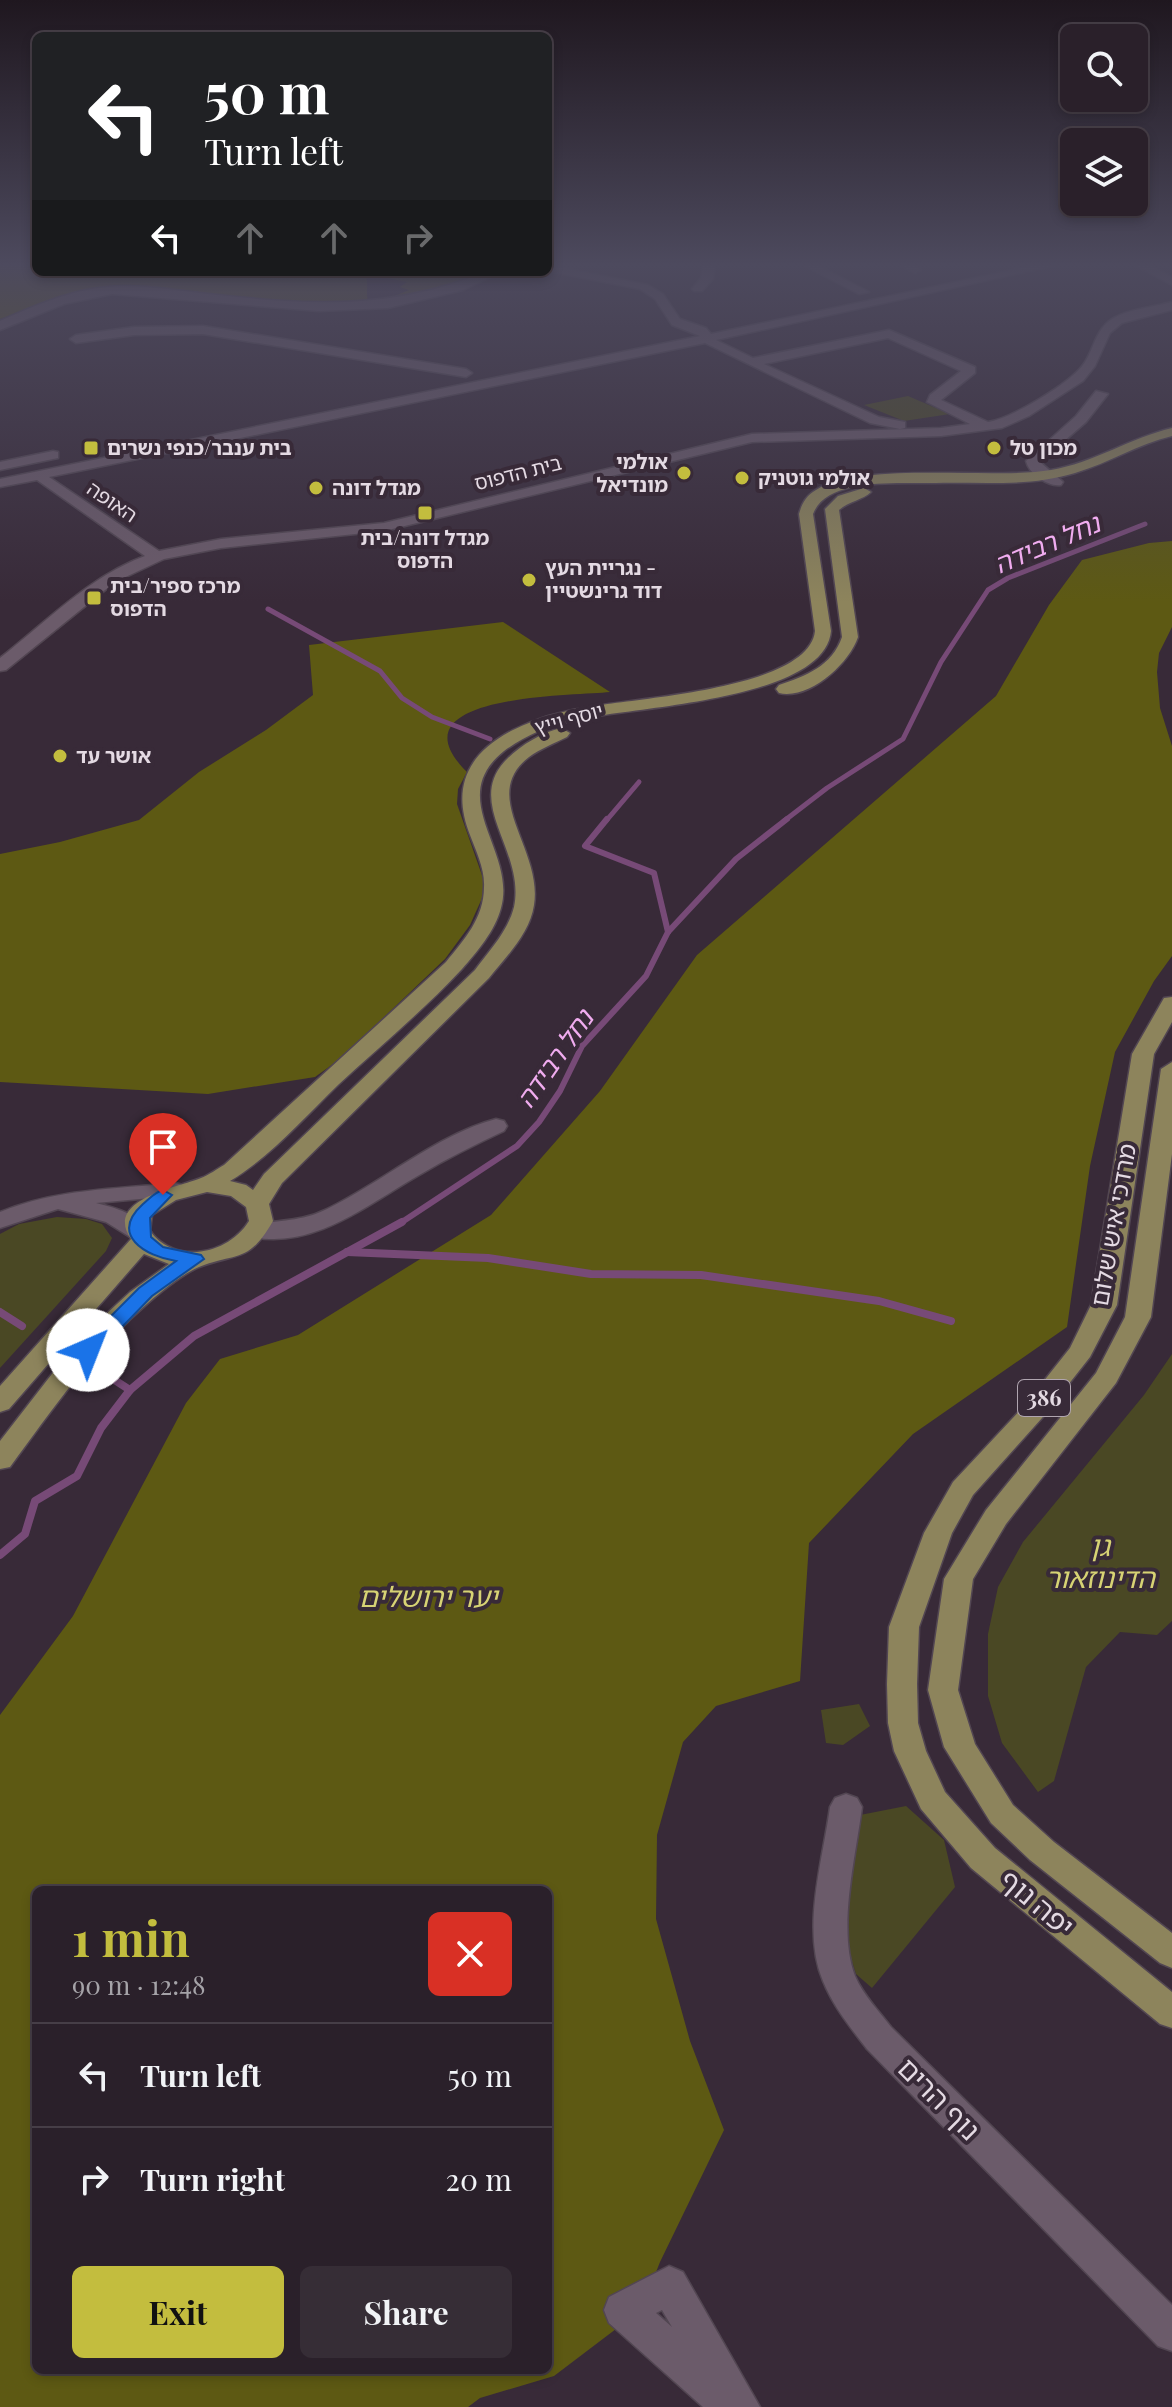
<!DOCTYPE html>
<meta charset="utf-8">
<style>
:root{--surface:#2a202a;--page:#362d36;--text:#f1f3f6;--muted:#a5a3a8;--line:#463e47;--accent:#c3bd3e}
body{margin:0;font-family:"Playfair Display","Noto Sans Hebrew",serif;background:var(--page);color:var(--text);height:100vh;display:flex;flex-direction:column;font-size:30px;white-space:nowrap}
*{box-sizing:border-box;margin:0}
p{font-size:26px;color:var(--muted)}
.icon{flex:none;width:44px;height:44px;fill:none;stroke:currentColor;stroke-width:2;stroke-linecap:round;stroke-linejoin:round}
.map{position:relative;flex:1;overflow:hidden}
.details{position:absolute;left:32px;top:1886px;width:520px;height:488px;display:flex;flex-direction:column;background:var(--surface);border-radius:12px;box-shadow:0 4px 12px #0003,0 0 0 2px var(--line)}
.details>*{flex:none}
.guide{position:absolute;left:32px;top:32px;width:520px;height:244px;border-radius:12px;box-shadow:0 4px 12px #0003,0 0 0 2px var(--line);background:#202124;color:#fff;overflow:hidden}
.controls{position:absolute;left:1060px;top:24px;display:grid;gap:16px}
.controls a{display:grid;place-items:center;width:88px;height:88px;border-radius:12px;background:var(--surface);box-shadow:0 4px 12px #0003,0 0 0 2px var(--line);font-size:40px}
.pin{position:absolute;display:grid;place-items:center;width:68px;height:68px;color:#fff;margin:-82px -34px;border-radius:50% 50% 50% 0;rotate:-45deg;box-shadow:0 0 8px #0007}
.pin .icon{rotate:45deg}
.me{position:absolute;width:88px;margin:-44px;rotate:44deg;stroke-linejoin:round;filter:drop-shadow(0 0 6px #0008)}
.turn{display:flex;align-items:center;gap:28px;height:168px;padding:0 40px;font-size:36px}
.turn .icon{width:104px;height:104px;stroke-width:2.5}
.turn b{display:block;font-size:56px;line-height:68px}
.lanes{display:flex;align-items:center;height:76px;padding:0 40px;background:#0003;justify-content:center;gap:40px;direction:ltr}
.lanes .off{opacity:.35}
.round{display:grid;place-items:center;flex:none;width:84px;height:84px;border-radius:12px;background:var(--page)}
.overview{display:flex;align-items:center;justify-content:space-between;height:136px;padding:0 40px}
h1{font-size:48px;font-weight:700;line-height:60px;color:var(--accent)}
.action{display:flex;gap:16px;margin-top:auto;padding:16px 40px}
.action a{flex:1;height:92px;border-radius:12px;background:var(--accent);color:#111;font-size:32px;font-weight:700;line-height:92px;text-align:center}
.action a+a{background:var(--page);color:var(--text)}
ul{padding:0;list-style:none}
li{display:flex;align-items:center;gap:24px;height:104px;padding:0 40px;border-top:2px solid var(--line)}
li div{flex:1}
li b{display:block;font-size:30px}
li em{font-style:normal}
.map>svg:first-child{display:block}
.green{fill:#4a4824}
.forest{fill:#5d5913;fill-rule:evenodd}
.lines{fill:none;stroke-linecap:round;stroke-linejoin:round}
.stream-far2{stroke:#774a77;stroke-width:5}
.stream-far1{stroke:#774a77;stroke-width:6}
.stream{stroke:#774a77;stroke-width:8}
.minor-casing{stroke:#524652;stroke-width:3}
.major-casing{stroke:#524652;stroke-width:3}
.minor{fill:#6b5b6a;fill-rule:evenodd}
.major{fill:#8d845c;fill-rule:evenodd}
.route{fill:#1a73e8;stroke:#114b97;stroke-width:2}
.poi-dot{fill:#c3bd3e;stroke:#382a38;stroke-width:3}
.labels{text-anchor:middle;stroke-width:8;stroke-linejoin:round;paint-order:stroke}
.far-poi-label{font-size:20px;font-weight:bold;fill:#e4dae3;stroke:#382a38;text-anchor:start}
.far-street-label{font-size:20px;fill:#e4dae3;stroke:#382a38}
.shield{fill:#382a38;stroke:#b0a5b0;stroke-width:2}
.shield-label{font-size:22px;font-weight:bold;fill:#e4dae3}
.street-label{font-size:24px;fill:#e4dae3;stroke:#382a38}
.water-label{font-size:26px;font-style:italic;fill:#f0acef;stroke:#382a38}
.near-park-label{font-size:28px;font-style:italic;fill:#d7d374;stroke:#382a38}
.near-street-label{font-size:28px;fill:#e4dae3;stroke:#382a38}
</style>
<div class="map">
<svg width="1172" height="2407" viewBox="0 0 1172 2407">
<rect width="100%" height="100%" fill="#382a38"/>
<g class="green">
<polygon points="908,396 950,414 904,421 864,405"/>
<polygon points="57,1217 86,1219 102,1224 112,1238 106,1251 0,1368 0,1234 19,1224"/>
<polygon points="1172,1354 1172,1621 1157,1635 1120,1632 1086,1667 1054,1781 1038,1792 1002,1743 988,1696 988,1634 998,1587 1023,1542 1144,1395"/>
<polygon points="859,1704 870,1726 843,1745 826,1743 821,1710"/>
<polygon points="906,1806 944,1840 955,1887 872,1988 856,1974 846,1943 855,1816"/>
</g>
<g class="forest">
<path d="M0 265H36V272H363C371 282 364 292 369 304L271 302 149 287 106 289 66 295 0 319Z"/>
<polygon points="377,272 481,272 427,295 390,298 409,290 400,287 407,282 378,276"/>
<path d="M1172 541V627L1159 653 1157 672 1160 708 1172 746V956L1154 981 1115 1052 1090 1166 1067 1327 913 1434 809 1543 800 1681 716 1706 683 1742 657 1835 656 1919 690 2041 724 2130 660 2262 641 2310 554 2376 480 2398 468 2407H0V1715L73 1616 186 1403 220 1359 298 1335 491 1215 600 1091 697 955 996 696 1049 605 1082 560 1149 543ZM36 1890H548V2370H36Z"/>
<path d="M503 622 610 692C571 696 388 694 467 772L458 789 457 804 484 881 483 896 470 925 445 959 340 1059 315 1077 208 1094 0 1082V854L60 842 139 820 199 772 266 730 313 695 309 645Z"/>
</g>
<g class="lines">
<g class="stream-far2">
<polyline points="268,609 380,671 402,698 432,717 490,739"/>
<polyline points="606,821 639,782"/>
<polyline points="784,821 827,788 903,739 941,662 988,590 1008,578 1145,524"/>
</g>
<g class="stream-far1">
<polyline points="607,819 585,846 654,873 668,932"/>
<polyline points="399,1224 517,1146 539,1122 560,1091 582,1046 646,976 668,932 736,859 787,819"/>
</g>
<g class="stream">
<polyline points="347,1252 488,1258 591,1274 701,1275 879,1301 951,1321"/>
<polyline points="0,1312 22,1326"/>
<polyline points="99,1370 130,1390"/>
<polyline points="0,1555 25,1534 35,1501 77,1476 101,1428 130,1390 194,1336 402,1222"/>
</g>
<g class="minor-casing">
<g id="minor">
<path d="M548 265 648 285 663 294 680 319 706 328 711 334 1036 265H1057L716 340 753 358 889 330 975 367V373L941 400 988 422C1010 419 1069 384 1083 365 1094 350 1095 330 1112 319 1128 309 1154 307 1172 302V310L1122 323 1110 333 1095 366 1083 381 1029 416 1002 428 941 436 752 442 384 531 221 548 164 559 115 582 6 670 0 671V658C46 622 90 576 145 556L37 480 0 487V479L700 336 672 325 655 299 640 289 548 271ZM888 338 961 371 930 395 927 402 970 424 941 428 752 434 384 523 221 539 159 551 49 477 705 343 870 423 900 429 905 428V422L879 417 764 364Z"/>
<polygon points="703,265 715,265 713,279 702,291 694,291 692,289 701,278"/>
<polygon points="803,265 817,265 869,292 859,294"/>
<polygon points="900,265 914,265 921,270 915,273"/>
<polygon points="1135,265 1149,265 1172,277 1172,285"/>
<path d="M485 272H501L463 290 388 308 319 311 112 294 64 304 0 330V321C31 307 64 293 98 288 135 283 172 290 208 294 307 305 391 311 485 272Z"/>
<polygon points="203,326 466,369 472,373 466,377 203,334 134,335 76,343 70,339 76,335 134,327"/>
<path d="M1096 391 1108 394 1086 422 1040 462 1063 482 1061 485C1048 487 1029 474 1026 461L1076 416Z"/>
<polygon points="53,451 58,452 58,458 0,470 0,462"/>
<path d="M496 1119 504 1121 507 1126 504 1131C476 1144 448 1158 421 1174 371 1202 312 1252 249 1236L246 1231 249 1226C277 1219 299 1223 327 1209 381 1183 438 1134 496 1119Z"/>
<path d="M175 1183 183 1185 187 1190 183 1195 96 1203C116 1208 138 1214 151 1232L148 1237H130L106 1222 58 1209 0 1228V1212C56 1189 115 1189 175 1183Z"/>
<path d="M846 1794 857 1798 862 1807C856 1856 837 1929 855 1976 863 1995 879 2011 891 2027L1172 2305V2351L1158 2346 867 2049C850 2027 833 2006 823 1981 801 1929 823 1860 830 1807L835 1798Z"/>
<path d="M669 2266 683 2272 760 2407H703L609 2323 604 2310 609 2297ZM662 2310 672 2327 656 2313Z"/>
</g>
</g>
<g class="major-casing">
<g id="major">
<path d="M1172 428V436C1138 444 1109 463 1075 473 1030 487 982 482 936 483 902 484 827 476 813 514L831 631C825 702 625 707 570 721 547 726 523 737 504 751 444 799 517 851 501 908 495 931 477 952 462 969 424 1010 379 1047 338 1085 304 1118 270 1157 230 1181L246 1185 253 1190 264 1174 475 970C489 951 508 931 514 907 526 850 462 802 508 758 521 745 543 732 561 728L570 733 567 737C555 743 540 749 529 757 478 796 543 849 534 905 530 933 506 957 489 978L282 1183 269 1204 273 1221C248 1264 238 1252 199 1267 181 1275 163 1290 148 1303 94 1349 52 1410 10 1467L0 1469V1441L55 1370 104 1316 130 1292 169 1264 144 1254 9 1409 0 1412V1386L131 1239C103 1199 180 1187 201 1178 209 1175 217 1169 224 1165L446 962C464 940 484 918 484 887 485 869 476 851 470 835 451 787 468 753 513 730 537 718 563 711 589 707 636 698 809 689 815 631L799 514C802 503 806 496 816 490 862 461 992 480 1051 470 1093 463 1130 438 1172 428ZM207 1192 231 1196 246 1207 249 1221C228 1255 175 1265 150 1231L152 1215 176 1200Z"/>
<path d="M864 488 871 492C863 500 849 501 839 510L858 637C849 664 809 700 779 693L776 689 779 685C806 676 832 666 842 637L825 509 838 496Z"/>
<polygon points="1172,997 1172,1022 1154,1054 1117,1305 1090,1357 1042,1418 973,1495 952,1533 919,1627 917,1684 918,1723 926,1751 945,1792 995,1848 1172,1992 1172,2028 1160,2024 971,1868 921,1809 894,1751 888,1723 887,1684 889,1627 924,1533 953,1482 1024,1406 1070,1348 1091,1305 1132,1054 1164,998"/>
<polygon points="1172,1062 1172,1154 1151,1317 1116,1383 1006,1524 973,1579 958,1690 975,1744 1013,1805 1054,1842 1172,1933 1172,1968 1160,1963 1030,1860 991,1823 944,1747 928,1690 944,1579 986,1510 1096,1373 1125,1317 1161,1069"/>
</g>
</g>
<use href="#minor" class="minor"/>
<use href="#major" class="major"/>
</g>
<linearGradient id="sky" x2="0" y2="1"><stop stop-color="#1f171f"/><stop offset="0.44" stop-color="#4d4a5e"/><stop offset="1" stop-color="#4d4a5e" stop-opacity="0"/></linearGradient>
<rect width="1172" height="602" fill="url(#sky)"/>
<path class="route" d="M163 1190 172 1195 150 1218 151 1237 163 1247 201 1255 204 1259 152 1296 95 1355H81L79 1350 81 1346 139 1288 176 1261C145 1256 109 1235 143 1204 150 1198 155 1192 163 1190Z"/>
<g class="poi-dot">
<rect x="83" y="440" width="16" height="16" rx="4"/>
<circle cx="994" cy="448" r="8"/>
<circle cx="684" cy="473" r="8"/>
<circle cx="742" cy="478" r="8"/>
<circle cx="316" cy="488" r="8"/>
<rect x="417" y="505" width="16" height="16" rx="4"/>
<circle cx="529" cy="580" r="8"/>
<rect x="86" y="590" width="16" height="16" rx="4"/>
<circle cx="60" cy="756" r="8"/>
</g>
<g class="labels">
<g class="far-poi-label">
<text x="107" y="455">בית ענבר/כנפי נשרים</text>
<text x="1010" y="455">מכון טל</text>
<text x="668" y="469" text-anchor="end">אולמי<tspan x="668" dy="23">מונדיאל</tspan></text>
<text x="758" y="485">אולמי גוטניק</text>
<text x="332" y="495">מגדל דונה</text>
<text x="425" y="545" text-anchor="middle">מגדל דונה/בית<tspan x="425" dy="23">הדפוס</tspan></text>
<text x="545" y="575">נגריית העץ -<tspan x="545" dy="23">דוד גרינשטיין</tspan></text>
<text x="110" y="593">מרכז ספיר/בית<tspan x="110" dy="23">הדפוס</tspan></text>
<text x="76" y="763">אושר עד</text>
</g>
<g class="far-street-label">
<text transform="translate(518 473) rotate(-14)" y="7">בית הדפוס</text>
<text transform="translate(112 502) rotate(34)" y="7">האופה</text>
<text transform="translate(569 719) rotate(-15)" y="7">יוסף וייץ</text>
</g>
<rect class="shield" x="1018" y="1380" width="52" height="36" rx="6"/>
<g class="shield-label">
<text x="1044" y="1406">386</text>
</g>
<g class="street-label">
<text transform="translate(1114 1225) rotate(-80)" y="8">מרדכי איש שלום</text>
</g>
<g class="water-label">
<text transform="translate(1047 544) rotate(-23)" y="9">נחל רבידה</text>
<text transform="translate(555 1059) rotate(-55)" y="9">נחל רבידה</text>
</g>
<g class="near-park-label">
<text x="1100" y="1556">גן<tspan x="1100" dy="32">הדינוזאור</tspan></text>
<text x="428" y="1607">יער ירושלים</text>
</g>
<g class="near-street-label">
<text transform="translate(1037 1903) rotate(40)" y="10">יפה נוף</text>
<text transform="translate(939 2099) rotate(45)" y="10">נוף הרים</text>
</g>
</g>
</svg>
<div class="controls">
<a><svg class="icon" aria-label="search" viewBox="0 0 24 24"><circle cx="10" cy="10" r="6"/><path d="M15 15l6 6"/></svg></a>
<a><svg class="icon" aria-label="layers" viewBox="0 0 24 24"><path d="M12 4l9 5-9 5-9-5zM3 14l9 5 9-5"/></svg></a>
</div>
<div class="pin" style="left:163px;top:1195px;background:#d93025"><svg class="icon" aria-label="arrive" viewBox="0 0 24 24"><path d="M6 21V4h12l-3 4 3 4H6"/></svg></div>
<svg class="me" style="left:88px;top:1350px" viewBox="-20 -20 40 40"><circle r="19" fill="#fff"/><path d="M0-13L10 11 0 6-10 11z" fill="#1a73e8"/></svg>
<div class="guide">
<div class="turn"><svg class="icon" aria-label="left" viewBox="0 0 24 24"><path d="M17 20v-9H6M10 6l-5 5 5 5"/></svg><div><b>50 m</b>Turn left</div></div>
<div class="lanes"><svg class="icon" aria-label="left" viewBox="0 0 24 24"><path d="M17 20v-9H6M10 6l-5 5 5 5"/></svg><svg class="icon off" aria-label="ahead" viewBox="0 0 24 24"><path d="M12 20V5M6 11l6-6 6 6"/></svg><svg class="icon off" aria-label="ahead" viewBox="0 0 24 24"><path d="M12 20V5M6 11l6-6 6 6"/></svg><svg class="icon off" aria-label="right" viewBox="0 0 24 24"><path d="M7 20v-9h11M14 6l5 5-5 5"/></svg></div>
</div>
<section class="details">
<div class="overview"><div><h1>1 min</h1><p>90 m · 12:48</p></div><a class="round" style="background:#d93025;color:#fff"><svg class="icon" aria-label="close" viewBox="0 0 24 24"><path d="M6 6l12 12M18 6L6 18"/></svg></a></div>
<ul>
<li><svg class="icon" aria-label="left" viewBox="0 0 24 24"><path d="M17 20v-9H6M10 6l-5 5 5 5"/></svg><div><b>Turn left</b></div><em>50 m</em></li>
<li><svg class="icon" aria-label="right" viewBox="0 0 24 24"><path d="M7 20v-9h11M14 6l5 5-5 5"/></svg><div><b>Turn right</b></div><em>20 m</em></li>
</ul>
<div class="action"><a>Exit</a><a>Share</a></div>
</section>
</div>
